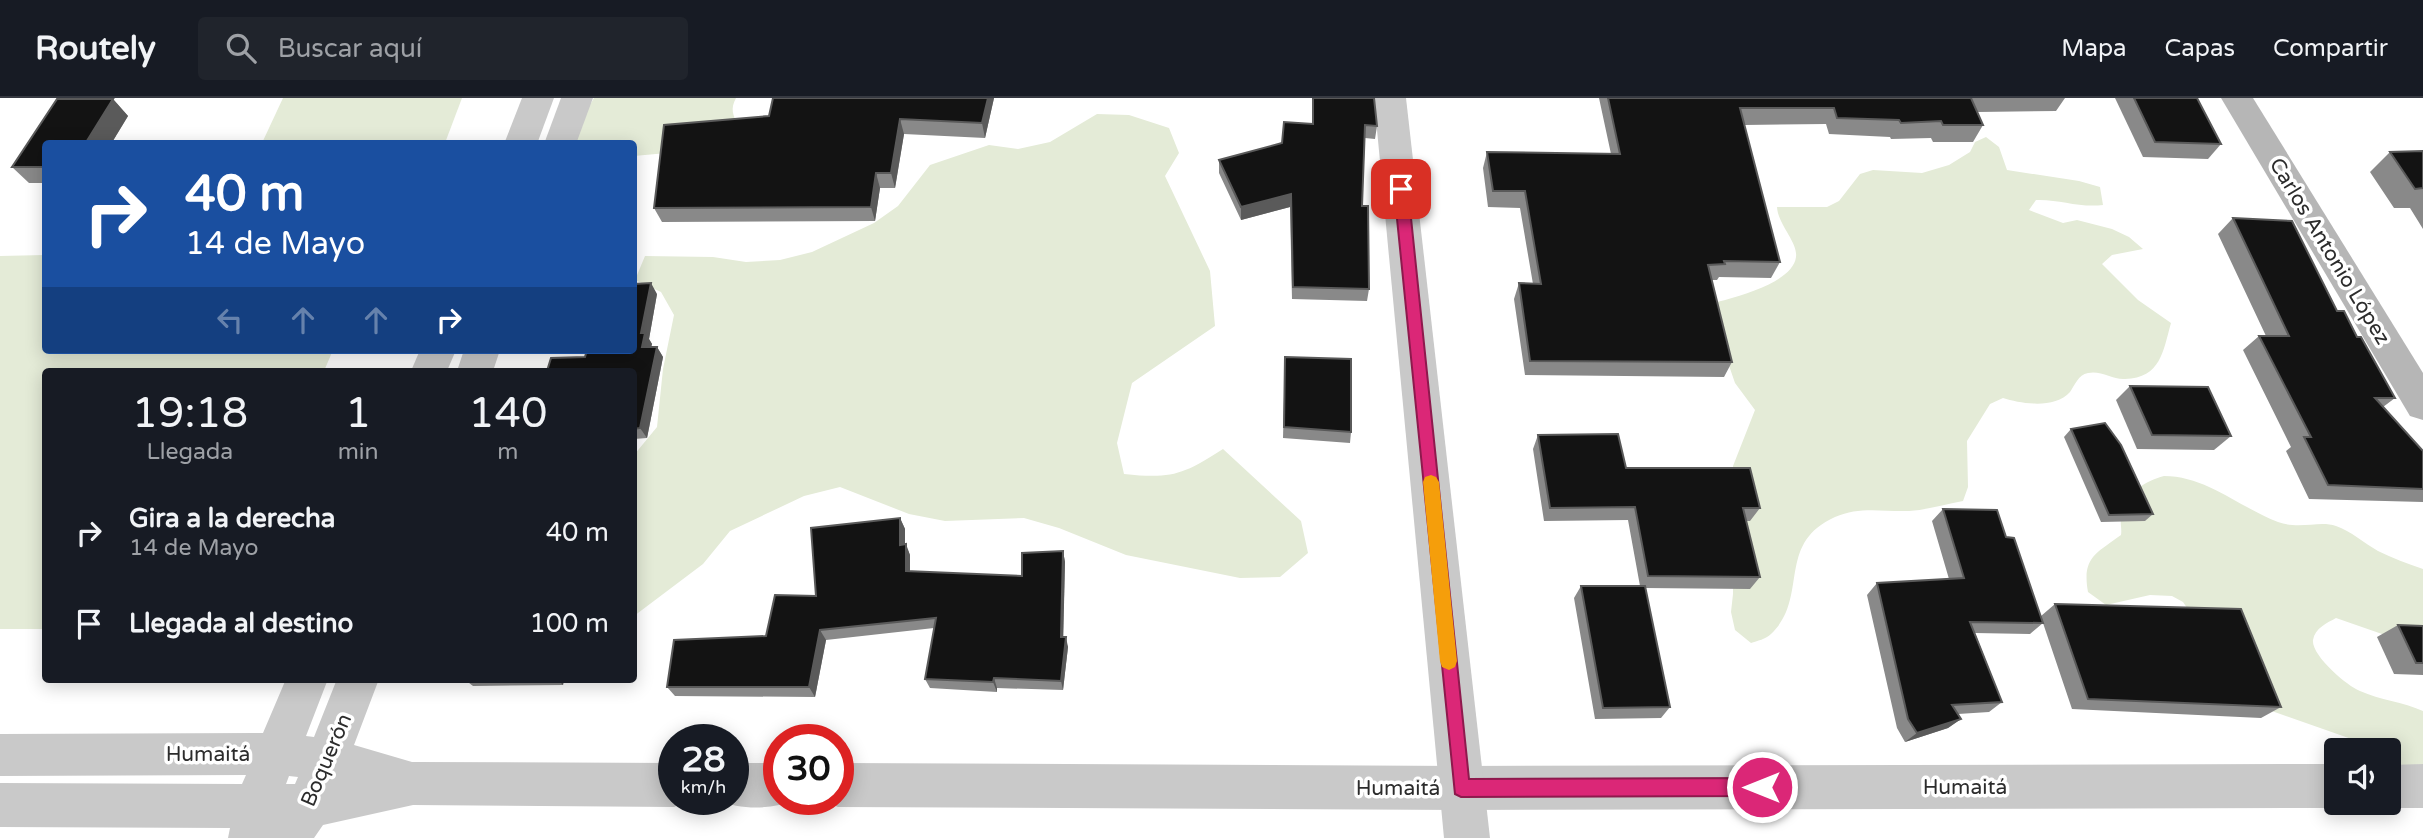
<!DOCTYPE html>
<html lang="es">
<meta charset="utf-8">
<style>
:root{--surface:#171b24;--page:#20242c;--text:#f1f3f6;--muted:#9ea1a6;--line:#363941}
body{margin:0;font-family:"Varela Round",sans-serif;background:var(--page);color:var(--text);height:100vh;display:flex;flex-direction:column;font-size:26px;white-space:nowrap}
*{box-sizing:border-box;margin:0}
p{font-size:23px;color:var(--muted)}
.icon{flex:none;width:38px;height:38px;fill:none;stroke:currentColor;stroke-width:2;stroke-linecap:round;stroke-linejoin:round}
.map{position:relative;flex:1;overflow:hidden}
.sheet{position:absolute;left:42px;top:270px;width:595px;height:315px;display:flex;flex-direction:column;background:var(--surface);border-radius:7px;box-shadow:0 4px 18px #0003}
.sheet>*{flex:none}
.guide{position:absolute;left:42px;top:42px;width:595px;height:214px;border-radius:7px;box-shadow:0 4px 18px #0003;background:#1a4fa0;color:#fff;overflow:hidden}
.controls{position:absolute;left:2324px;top:640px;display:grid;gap:14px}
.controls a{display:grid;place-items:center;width:77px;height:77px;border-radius:7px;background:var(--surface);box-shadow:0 4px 18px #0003;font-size:35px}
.speed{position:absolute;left:658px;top:626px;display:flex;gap:14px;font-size:35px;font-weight:700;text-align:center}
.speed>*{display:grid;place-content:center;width:91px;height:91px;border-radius:50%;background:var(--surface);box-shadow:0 4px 18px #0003;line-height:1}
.speed small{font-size:18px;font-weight:400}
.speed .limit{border:10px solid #d22;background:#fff;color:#111}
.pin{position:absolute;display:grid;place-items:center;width:60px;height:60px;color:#fff;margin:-30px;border-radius:14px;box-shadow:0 4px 10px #0006}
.me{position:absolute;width:77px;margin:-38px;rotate:270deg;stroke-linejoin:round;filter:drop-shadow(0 0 5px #0008)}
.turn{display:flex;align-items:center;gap:24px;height:147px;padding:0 28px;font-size:32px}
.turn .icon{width:91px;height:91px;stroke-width:2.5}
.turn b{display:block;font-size:49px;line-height:60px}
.lanes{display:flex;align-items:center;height:66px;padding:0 28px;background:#0003;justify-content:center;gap:35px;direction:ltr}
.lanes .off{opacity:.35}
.eta{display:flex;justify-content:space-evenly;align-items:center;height:119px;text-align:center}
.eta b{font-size:42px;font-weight:600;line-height:49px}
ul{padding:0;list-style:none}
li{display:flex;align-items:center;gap:21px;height:91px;padding:0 28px}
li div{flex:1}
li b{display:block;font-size:26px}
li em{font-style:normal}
header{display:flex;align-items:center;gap:42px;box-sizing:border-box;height:98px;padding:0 35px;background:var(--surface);border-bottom:2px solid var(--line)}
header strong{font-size:33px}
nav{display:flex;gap:38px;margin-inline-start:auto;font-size:24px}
.search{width:490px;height:63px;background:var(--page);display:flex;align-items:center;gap:18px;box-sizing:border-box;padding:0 24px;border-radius:7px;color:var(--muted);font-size:26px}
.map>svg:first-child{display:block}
.green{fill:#e4ebd7}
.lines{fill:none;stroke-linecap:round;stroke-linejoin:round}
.minor{fill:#c9c9c9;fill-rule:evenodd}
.tertiary{fill:#c9c9c9;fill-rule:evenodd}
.secondary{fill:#b6b6b6;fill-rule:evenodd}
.wall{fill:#898989}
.shaded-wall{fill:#5a5a5a}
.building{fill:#131313;stroke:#5a5a5a;stroke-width:2}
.route{fill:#db2777;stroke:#8e194d;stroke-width:2}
.slow{fill:#f59e0b}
.labels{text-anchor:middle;stroke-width:7;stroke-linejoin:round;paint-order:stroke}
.street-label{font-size:21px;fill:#2c2c2c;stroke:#fff}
</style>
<header>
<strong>Routely</strong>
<div class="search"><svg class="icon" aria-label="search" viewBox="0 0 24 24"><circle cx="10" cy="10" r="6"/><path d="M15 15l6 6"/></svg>Buscar aquí</div>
<nav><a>Mapa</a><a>Capas</a><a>Compartir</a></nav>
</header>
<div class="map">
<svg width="2423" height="740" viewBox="0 0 2423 740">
<rect width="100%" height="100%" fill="#fff"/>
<g class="green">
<polygon points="283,0 462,0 445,45 262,45"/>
<path d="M594 0H736C730 11 733 17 738 27L678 54 634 58V46H567Z"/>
<path d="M1097 16 1129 17 1169 30 1179 55 1165 78 1210 173 1215 228 1132 285 1117 345 1124 376C1171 381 1183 377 1223 351L1301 423 1308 455 1280 479 1240 480 1126 457 1059 430 1024 420 945 423 909 416 840 389 804 398 730 433 703 466 634 518V357L657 329 663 271 674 217 661 194 635 182 645 158 713 159 746 164 780 162 812 154 874 125 898 108 930 67 989 47 1018 51 1050 44Z"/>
<path d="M1986 39 1999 49 2007 72 2079 83 2100 89 2103 107C2079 110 2059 101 2036 102L2029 112 2063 125 2077 122 2112 131 2129 139 2143 151 2112 157 2102 166 2138 202 2171 225C2163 253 2161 280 2125 281 2113 282 2101 272 2088 275 2078 277 2075 287 2070 294 2055 311 2022 306 2003 300L1990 306 1967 343 1968 389 1963 403C1945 406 1927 412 1909 413 1883 414 1860 408 1835 419 1775 446 1810 499 1771 536 1766 541 1757 543 1751 545L1735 532 1731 514 1733 496V368L1755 312 1735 285 1725 256 1675 214C1701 207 1792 192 1796 159 1798 144 1778 127 1777 109H1827L1839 103 1860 76 1873 72 1922 75 1949 67 1970 54 1975 44Z"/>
<polygon points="45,157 46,252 333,252 324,273 46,273 45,531 0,531 0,158"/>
<path d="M2164 378C2206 378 2239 409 2278 424 2301 432 2319 422 2336 428 2351 433 2364 445 2378 453 2392 460 2408 466 2423 471V533L2382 536 2336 520C2327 525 2315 530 2313 542 2311 557 2347 588 2360 593 2380 602 2403 604 2423 613V666L2408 668 2389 665V653H2371L2360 644 2252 606 2183 504 2172 498 2150 497 2106 507 2088 494C2082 460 2095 456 2121 437 2122 431 2120 425 2121 420 2125 396 2142 384 2164 378Z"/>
</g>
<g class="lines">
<g class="minor">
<polygon points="522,0 554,0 537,46 504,46"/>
<polygon points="561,0 593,0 576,46 544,46"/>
<polygon points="420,252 456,252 447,273 411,273"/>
<polygon points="464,252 500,252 493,273 457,273"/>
<path d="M286 581H328L306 638 314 639 337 581H379L354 647 412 664 674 665V702H690L674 709 413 707 323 727 314 740H228L230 730 0 729V685L242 686 246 677 0 678V636L263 635ZM289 678 298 679 295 686H286Z"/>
<path d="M733 665H779V702H795C771 712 741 712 717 702H733Z"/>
<polygon points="838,665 1461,668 2336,666 2336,705 2347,705 2336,710 1461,712 838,709 822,702 838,702"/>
<polygon points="2423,666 2423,710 2389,710 2378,705 2389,705 2389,667"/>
</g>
<polygon class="tertiary" points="1374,0 1406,0 1490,740 1444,740"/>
<polygon class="secondary" points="2221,0 2253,0 2423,275 2423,322 2410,318"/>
</g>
<g class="wall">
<polygon points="994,0 985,40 904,36 895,90 880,90 875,123 662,124 654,110 664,27"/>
<polygon points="1312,0 1374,0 1377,28 1375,41 1365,40 1362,108 1369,191 1367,203 1292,201 1290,109 1241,122 1219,75 1219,62 1282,45 1312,26"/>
<polygon points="1599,0 2065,0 2056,13 1977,14 1983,27 1973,44 1933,44 1931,40 1891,41 1890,39 1829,36 1826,26 1744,27 1780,164 1771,180 1719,179 1717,182 1712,182 1732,264 1724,279 1525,277 1514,201 1519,185 1533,186 1520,110 1488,109 1483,70 1487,54 1611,56"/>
<polygon points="2115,0 2197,0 2221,46 2208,61 2143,59"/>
<polygon points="57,1 113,1 128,18 111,46 46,46 46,85 29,85 12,69"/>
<polygon points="2423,53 2423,131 2410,110 2394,110 2370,74 2390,54"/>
<polygon points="2233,120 2337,213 2357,239 2395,300 2383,309 2423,353 2423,404 2309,401 2286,353 2291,349 2243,252 2259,238 2266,238 2218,136"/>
<polygon points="657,196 649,241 652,246 651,249 657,249 663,259 647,340 634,341 634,273 585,259"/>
<polygon points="1285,259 1351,334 1350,345 1283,340"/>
<polygon points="2130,288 2231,338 2214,352 2137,351 2116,302"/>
<polygon points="2071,331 2153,416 2145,423 2101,424 2064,339"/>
<polygon points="1538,337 1626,370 1760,410 1750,423 1746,423 1760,479 1750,491 1645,490 1670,609 1661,620 1595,621 1574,500 1581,488 1640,488 1628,422 1544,423 1533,351"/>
<polygon points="1943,411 2006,439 2041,518 2055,506 2281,609 2261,620 2072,611 2043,525 2030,536 1975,535 2002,604 1989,614 1958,616 1961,621 1948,630 1905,644 1897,630 1867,497 1877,485 1949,481 1932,423"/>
<polygon points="900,420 905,431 905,446 910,457 910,474 1022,478 1063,453 1065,464 1063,539 1068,549 1063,592 997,590 997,594 930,590 925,581 934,530 826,542 815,599 675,598 667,589 766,538 816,498"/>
<polygon points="2398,527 2423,528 2423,577 2394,576 2377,539"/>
<polygon points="464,581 564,581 563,587 473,588"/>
</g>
<g class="shaded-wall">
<polygon points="988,0 994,0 985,40 982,25"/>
<polygon points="113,1 128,18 111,46 85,46"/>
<polygon points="900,21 904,36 895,90 891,75"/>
<polygon points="876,75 880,90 875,123 871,109"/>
<polygon points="1291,96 1290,109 1241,122 1241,109"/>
<polygon points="634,132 636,137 634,162"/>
<polygon points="651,185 657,196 649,241 652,246 648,260 642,249 641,235"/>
<polygon points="657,249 663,259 647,340 640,330"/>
<polygon points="900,420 905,431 905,458 900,447"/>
<polygon points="906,446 910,457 910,484 906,473"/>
<polygon points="1063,453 1065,464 1063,549 1061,539"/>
<polygon points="820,532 826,542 815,599 809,589"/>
<polygon points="1066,539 1068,549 1063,592 1061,583"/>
<polygon points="994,580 997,590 997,594 993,584"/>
<polygon points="557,581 564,581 563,587"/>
<polygon points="1961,621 1948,630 1905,644 1917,635"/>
</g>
<g class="building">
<polygon points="773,0 988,0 982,25 900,21 891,75 876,75 871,109 654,110 664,27 769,18"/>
<polygon points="1313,0 1374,0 1377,28 1365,27 1362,108 1368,108 1369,191 1293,189 1291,96 1241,109 1219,62 1282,45 1284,24 1313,26"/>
<polygon points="1608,0 1971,0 1983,27 1943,27 1941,23 1901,25 1899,22 1837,20 1834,10 1740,10 1780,164 1724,163 1725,166 1708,167 1732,264 1530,263 1519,185 1541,186 1525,93 1493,93 1487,54 1620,56"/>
<polygon points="2134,0 2197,0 2221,46 2155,44"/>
<polygon points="57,1 113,1 85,46 46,46 46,69 12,69"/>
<polygon points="2423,53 2423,90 2415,91 2390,54"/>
<polygon points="2233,120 2292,123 2337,213 2344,213 2357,239 2361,239 2395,300 2375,300 2423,353 2423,391 2328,387 2304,339 2311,339 2259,238 2289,238"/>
<polygon points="651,185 641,235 645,235 642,249 657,249 640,330 634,331 634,273 547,273 551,260 585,259 587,252 634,252 634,186"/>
<polygon points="1285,259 1351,261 1351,334 1284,329"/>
<polygon points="2130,288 2208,289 2231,338 2152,337"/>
<polygon points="2105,325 2121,347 2153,416 2109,417 2071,331"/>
<polygon points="1618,336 1626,370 1750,370 1760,410 1743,410 1760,479 1648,478 1635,409 1550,410 1538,337"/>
<polygon points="1943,411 1997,412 2006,439 2014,440 2043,525 1970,524 2002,604 1952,607 1961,621 1917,635 1908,621 1877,485 1964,480"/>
<polygon points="900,420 900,447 906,446 906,473 1022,478 1022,455 1063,453 1061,539 1066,539 1061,583 994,580 993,584 925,581 936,520 820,532 809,589 667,589 674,542 766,538 775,497 816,498 811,430"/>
<polygon points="1581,488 1645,488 1670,609 1603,610"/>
<polygon points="2055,506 2241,511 2281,609 2088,601"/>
<polygon points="2398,527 2423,528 2423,565 2416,565"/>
</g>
<polygon class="route" points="1401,86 1408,91 1469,681 1762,680 1769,683 1771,689 1769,695 1762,698 1461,699 1455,696 1394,91"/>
<polygon class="slow" points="1431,377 1436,379 1439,384 1457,563 1455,569 1449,572 1442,569 1440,563 1423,384 1425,379"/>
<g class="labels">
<g class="street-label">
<text transform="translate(2330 153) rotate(59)" y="7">Carlos Antonio López</text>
<text x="208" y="663">Humaitá</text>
<text transform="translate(326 662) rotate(-67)" y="7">Boquerón</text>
<text x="1965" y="696">Humaitá</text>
<text x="1398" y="697">Humaitá</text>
</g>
</g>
</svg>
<div class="controls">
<a><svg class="icon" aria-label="sound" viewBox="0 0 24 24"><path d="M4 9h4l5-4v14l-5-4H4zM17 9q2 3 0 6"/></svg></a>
</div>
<div class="speed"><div>28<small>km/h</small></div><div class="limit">30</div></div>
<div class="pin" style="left:1401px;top:91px;background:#d93025"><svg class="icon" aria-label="arrive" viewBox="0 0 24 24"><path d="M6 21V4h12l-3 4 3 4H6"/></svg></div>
<svg class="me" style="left:1762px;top:689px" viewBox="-20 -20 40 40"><circle r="17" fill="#db2777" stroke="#fff" stroke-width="3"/><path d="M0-11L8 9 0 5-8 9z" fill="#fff"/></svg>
<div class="guide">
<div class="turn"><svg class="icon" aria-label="right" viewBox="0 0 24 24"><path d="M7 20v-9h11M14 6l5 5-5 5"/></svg><div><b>40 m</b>14 de Mayo</div></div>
<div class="lanes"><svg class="icon off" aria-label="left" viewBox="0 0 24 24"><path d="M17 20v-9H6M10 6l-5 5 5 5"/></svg><svg class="icon off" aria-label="ahead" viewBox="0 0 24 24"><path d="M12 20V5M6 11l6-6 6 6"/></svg><svg class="icon off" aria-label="ahead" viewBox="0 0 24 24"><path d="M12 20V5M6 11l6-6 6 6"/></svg><svg class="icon" aria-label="right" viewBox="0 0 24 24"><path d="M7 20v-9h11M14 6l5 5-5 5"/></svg></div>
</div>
<section class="sheet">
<div class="eta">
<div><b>19:18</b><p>Llegada</p></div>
<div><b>1</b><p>min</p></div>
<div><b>140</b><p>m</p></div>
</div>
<ul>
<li><svg class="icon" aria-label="right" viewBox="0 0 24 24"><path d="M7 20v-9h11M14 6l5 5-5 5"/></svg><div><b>Gira a la derecha</b><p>14 de Mayo</p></div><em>40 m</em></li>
<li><svg class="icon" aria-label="arrive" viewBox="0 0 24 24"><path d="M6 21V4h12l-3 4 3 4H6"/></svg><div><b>Llegada al destino</b></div><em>100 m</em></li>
</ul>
</section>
</div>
